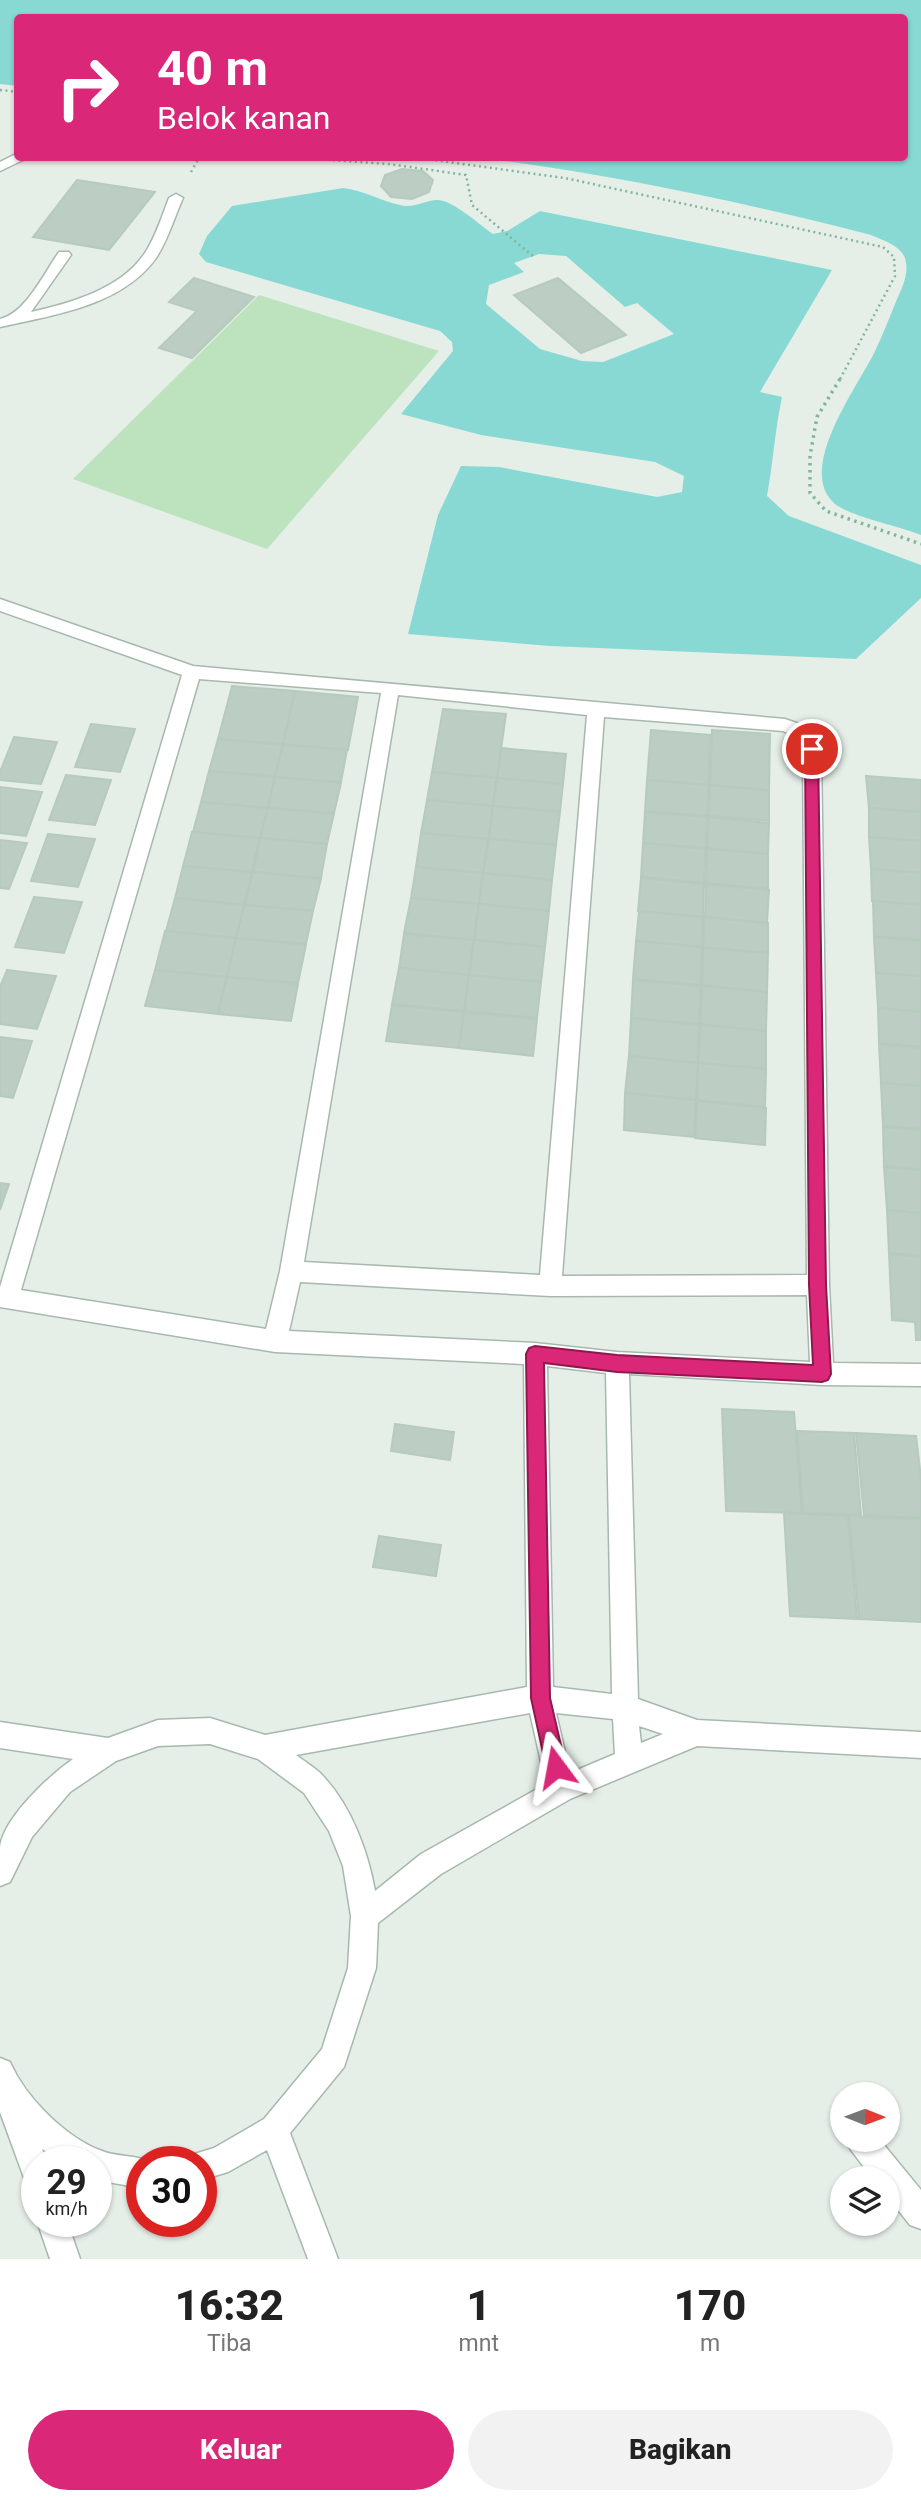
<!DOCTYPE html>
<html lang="id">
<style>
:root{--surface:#fff;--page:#f2f2f2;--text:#222;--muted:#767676;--accent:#db2777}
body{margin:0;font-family:Roboto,sans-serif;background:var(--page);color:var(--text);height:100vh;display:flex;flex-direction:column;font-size:26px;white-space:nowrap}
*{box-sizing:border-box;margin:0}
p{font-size:23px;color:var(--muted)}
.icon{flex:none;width:38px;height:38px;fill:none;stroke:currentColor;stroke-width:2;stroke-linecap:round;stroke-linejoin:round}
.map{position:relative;height:2259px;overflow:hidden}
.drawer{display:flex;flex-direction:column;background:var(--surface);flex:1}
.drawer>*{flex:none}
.hud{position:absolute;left:14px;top:14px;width:894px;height:147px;border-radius:7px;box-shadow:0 2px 5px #0004;background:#db2777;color:#fff;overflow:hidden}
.needle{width:46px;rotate:91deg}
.tools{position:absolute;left:830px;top:2082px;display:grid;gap:14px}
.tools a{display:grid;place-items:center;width:70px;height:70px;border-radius:50%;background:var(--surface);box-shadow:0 2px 5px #0004;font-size:35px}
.speed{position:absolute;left:21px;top:2146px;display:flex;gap:14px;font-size:35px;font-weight:700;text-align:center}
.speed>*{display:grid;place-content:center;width:91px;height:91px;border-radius:50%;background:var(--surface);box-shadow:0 2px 5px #0004;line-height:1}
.speed small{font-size:18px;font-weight:400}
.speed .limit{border:10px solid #d22;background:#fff;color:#111}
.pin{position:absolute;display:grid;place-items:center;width:60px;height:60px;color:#fff;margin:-30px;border:4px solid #fff;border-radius:50%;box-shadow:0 2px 7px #0007}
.me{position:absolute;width:77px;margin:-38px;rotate:347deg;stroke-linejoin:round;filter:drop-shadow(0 0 5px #0008)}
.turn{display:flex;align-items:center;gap:24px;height:147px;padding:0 28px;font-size:32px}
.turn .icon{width:91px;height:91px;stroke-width:2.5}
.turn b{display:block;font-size:49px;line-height:60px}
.eta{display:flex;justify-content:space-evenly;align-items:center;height:119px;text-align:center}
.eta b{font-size:42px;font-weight:800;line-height:49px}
.cta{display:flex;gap:14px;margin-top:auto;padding:14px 28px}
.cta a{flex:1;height:80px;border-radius:42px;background:var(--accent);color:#fff;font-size:28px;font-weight:800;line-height:80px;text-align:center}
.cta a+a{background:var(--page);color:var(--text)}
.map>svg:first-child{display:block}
.green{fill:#bce2be}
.water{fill:#88d9d4}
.pier{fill:#e5efe8}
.building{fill:#bccdc3;stroke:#b6cabe;stroke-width:2}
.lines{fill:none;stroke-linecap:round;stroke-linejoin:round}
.service-casing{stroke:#a7b8ae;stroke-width:3}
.minor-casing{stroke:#a7b8ae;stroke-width:3}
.path-far1{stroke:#82b69b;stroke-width:2.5;stroke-dasharray:2 3.5;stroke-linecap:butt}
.path{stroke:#82b69b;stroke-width:3.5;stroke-dasharray:2.5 4.5;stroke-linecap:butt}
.service{fill:#fff;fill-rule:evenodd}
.minor{fill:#fff;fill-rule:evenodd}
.route{fill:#db2777;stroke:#8e194d;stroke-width:2}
</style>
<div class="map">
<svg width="921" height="2259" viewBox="0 0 921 2259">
<rect width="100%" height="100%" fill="#e5efe8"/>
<polygon class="green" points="259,295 439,351 267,549 73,479"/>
<g class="water">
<path d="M0 0H921V535C899 526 852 517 835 504 794 469 860 384 876 349 883 334 889 319 895 304 901 289 910 275 905 258 900 245 882 240 871 235 743 202 614 175 483 158H905V18H18L17 86 0 84Z"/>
<path d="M343 188C363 190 381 201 400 205 414 209 425 200 437 200 453 200 480 225 493 234L507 231 540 211 832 270 760 392 782 397C775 430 773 463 767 496L789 516 921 565V598L856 659 550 646 408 634 438 515 461 466 499 467 657 497 682 492 684 476 655 462 481 435 401 414 453 351 452 342 440 331 206 262 199 254 207 236 232 206Z"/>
</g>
<polygon class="pier" points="539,254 566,256 625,307 637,303 674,334 603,362 582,361 540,349 486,304 489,285 524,272 514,263"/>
<g class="building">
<polygon points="402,169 423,171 433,180 429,192 412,199 391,197 381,186 385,175"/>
<polygon points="77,180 155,192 109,250 33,237"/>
<polygon points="194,278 254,297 192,358 159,348 197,311 169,302"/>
<polygon points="558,278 626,335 581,353 514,295"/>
<polygon points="232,686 295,691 283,744 218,739"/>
<polygon points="295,691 358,697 348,750 283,744"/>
<polygon points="443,709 506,714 497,778 432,772"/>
<polygon points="91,724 135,729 120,772 75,767"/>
<polygon points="651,730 710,735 709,785 647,780"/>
<polygon points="712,730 770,734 769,790 710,785"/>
<polygon points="14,737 57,742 41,784 0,780 0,772"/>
<polygon points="218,739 283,745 275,776 209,771"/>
<polygon points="283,745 347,750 341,782 275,777"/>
<polygon points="501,748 566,754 563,784 497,778"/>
<polygon points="209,771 275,777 268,808 201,802"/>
<polygon points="432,772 497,778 493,806 427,800"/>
<polygon points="66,775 111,780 95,825 49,820"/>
<polygon points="866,776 921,780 921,812 869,808"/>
<polygon points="275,777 341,783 334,813 268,808"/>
<polygon points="497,778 563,784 560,812 493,806"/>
<polygon points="647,780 709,785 707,816 645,811"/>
<polygon points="710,785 769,791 769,821 709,816"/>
<polygon points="0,787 42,792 26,836 0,833"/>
<polygon points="427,800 493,806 488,839 421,833"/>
<polygon points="201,802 268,808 260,838 193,832"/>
<polygon points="493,806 560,812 556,845 489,839"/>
<polygon points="268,808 334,814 327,844 260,838"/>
<polygon points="869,808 921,812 921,841 869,837"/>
<polygon points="645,812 707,817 706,848 643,843"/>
<polygon points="709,817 769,823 768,854 707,848"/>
<polygon points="192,832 260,838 252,872 183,866"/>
<polygon points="421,833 488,839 483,873 416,867"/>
<polygon points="48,834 95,839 78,887 31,881"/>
<polygon points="869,837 921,841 921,873 871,869"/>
<polygon points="260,838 327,844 321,878 253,872"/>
<polygon points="489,839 556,845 552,880 483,873"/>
<polygon points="0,840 27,843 9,889 0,888"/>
<polygon points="643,843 706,849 704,883 641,877"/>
<polygon points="707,849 768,854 768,889 706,883"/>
<polygon points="183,866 252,872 244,905 175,898"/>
<polygon points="416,867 483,873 479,904 411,898"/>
<polygon points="871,869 921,873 921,905 872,901"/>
<polygon points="253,872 321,879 313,911 245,905"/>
<polygon points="483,873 552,880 549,911 479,904"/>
<polygon points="641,878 704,884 703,917 638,911"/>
<polygon points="706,884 769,890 767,923 705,917"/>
<polygon points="34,897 82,902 64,953 15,947"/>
<polygon points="175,898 244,905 236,938 166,931"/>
<polygon points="411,898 479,904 474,940 404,933"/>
<polygon points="873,901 921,905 921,940 874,936"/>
<polygon points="479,904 549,911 545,947 474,940"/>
<polygon points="245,905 313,911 306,944 236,938"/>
<polygon points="639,911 703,917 702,947 636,941"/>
<polygon points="704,917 768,923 768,953 703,947"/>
<polygon points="165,931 236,938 227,977 155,970"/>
<polygon points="404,934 474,940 469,975 399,968"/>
<polygon points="874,937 921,941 921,976 876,973"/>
<polygon points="236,938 306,945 298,983 227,977"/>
<polygon points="474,940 545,947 541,982 469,975"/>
<polygon points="636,941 702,947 701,985 633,979"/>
<polygon points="703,948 768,953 767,992 702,985"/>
<polygon points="399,968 469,975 464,1011 392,1004"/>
<polygon points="7,970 56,976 37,1029 0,1024 0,987"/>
<polygon points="155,970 227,977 217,1014 145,1006"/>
<polygon points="876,973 921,976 921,1012 878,1008"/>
<polygon points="469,975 541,982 537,1018 464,1011"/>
<polygon points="227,977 298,984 291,1021 218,1014"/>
<polygon points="633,980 701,986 699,1024 631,1018"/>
<polygon points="702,986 767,992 766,1031 700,1024"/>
<polygon points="392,1005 464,1012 459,1048 386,1041"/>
<polygon points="878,1008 921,1012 921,1047 879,1043"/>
<polygon points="464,1012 537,1019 533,1056 459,1048"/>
<polygon points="631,1018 699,1025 698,1063 629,1056"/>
<polygon points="701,1025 766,1031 766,1069 698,1063"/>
<polygon points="0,1037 32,1041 13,1098 0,1096"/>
<polygon points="879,1044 921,1048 921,1086 881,1083"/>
<polygon points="629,1056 698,1063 696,1100 625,1093"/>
<polygon points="698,1063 766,1069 765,1107 697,1100"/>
<polygon points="881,1083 921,1086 921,1129 883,1126"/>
<polygon points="625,1093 696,1100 694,1137 624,1130"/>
<polygon points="697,1101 766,1108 765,1145 695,1138"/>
<polygon points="883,1127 921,1130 921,1170 884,1166"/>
<polygon points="884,1167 921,1170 921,1213 887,1210"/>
<polygon points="0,1183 9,1184 0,1210"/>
<polygon points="887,1210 921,1213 921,1256 889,1253"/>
<polygon points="889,1254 921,1257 921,1340 916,1340 915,1322 892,1320"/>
<polygon points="722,1409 794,1412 802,1513 726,1511"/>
<polygon points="395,1424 454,1432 450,1460 391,1451"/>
<polygon points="797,1431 854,1433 861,1515 803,1513"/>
<polygon points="856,1433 916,1436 921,1478 921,1518 864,1515"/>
<polygon points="784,1513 848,1516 857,1619 790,1616"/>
<polygon points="849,1516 921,1519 921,1622 859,1619"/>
<polygon points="379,1536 441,1545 436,1576 373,1567"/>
</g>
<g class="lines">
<g class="service-casing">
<g id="service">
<polygon points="18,153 18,158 24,158 23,160 0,171 0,162"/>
<path d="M176 194 183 198C174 218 168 240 156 258 122 306 53 315 0 327V319C26 313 44 273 59 252H69L71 255 31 312C71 303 121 289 145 253 156 236 162 216 169 198Z"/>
</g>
</g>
<g class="minor-casing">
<g id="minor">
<path d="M0 599 193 666 785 719 808 727 821 749 829 1285 833 1363 921 1364V1386L822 1385 629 1374 638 1699 697 1720 921 1732V1758L697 1746 570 1799 441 1874 378 1923 376 1968 344 2067 290 2133 338 2259H308L267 2150 228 2172 201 2180V2161H188L191 2155 214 2148 264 2119 322 2049 348 1968 351 1916 343 1866 329 1831 304 1793 258 1759 210 1744 158 1746 116 1761 70 1792 32 1837 10 1882 0 1886C0 1873 0 1859 0 1847 4 1817 50 1775 73 1759L0 1748V1722L108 1738 158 1720 210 1718 265 1735 527 1687 524 1364 275 1352 0 1307V1287L182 675 0 611ZM199 679 381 693 280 1271 266 1329 21 1290ZM398 695 587 715 540 1275 304 1262ZM604 717 783 731 796 737 803 749 807 1275 562 1276ZM300 1282 550 1296 807 1295 810 1362 617 1352 535 1343 289 1331ZM547 1366 606 1373 612 1694 553 1687ZM530 1713 546 1784 421 1854 375 1891C368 1851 351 1806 323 1776 316 1768 305 1762 296 1755ZM556 1713 613 1719 615 1754 570 1773ZM639 1726 663 1734 641 1743Z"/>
<path d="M0 2058 10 2062C25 2097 66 2138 102 2151 117 2157 134 2155 149 2161H142V2188L96 2180V2161H63L42 2149 47 2161H37V2191L27 2186 0 2112Z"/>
<polygon points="846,2140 880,2140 921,2190 921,2229 910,2225 887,2196 887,2179 873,2179 851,2150"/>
<polygon points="37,2221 67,2221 80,2259 50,2259"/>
</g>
</g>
<g class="path-far1">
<polyline points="0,90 18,92"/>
<polyline points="300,158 389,164 466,175 472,205 534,257"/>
<polyline points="419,158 565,178 883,247 894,257 895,276 839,381"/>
<polyline points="191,172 199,158"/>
</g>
<polyline class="path" points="840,379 817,417 810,456 810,493 826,511 921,544"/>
<use href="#service" class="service"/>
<use href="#minor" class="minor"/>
</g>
<polygon class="route" points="812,744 818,749 826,1285 831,1374 828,1380 822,1382 617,1372 544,1363 550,1698 566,1767 563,1774 556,1777 549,1774 546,1767 531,1698 526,1354 529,1348 535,1346 617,1355 813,1365 809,1285 805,749"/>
</svg>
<div class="tools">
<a><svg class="needle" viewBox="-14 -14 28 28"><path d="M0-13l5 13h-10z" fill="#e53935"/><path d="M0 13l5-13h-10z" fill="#767676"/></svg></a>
<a><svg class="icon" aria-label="layers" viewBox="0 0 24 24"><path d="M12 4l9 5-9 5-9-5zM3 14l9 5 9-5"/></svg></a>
</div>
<div class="speed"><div>29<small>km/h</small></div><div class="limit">30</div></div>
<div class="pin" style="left:812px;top:749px;background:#d93025"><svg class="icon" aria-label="arrive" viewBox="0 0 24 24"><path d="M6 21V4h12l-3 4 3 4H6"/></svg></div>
<svg class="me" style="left:556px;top:1767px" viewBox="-20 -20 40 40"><path d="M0-17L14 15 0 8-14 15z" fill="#db2777" stroke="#fff" stroke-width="4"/></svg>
<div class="hud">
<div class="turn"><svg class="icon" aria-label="right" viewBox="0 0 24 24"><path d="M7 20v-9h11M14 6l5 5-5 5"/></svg><div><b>40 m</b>Belok kanan</div></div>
</div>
</div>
<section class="drawer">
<div class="eta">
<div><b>16:32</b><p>Tiba</p></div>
<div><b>1</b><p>mnt</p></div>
<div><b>170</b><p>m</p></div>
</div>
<div class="cta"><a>Keluar</a><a>Bagikan</a></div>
</section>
